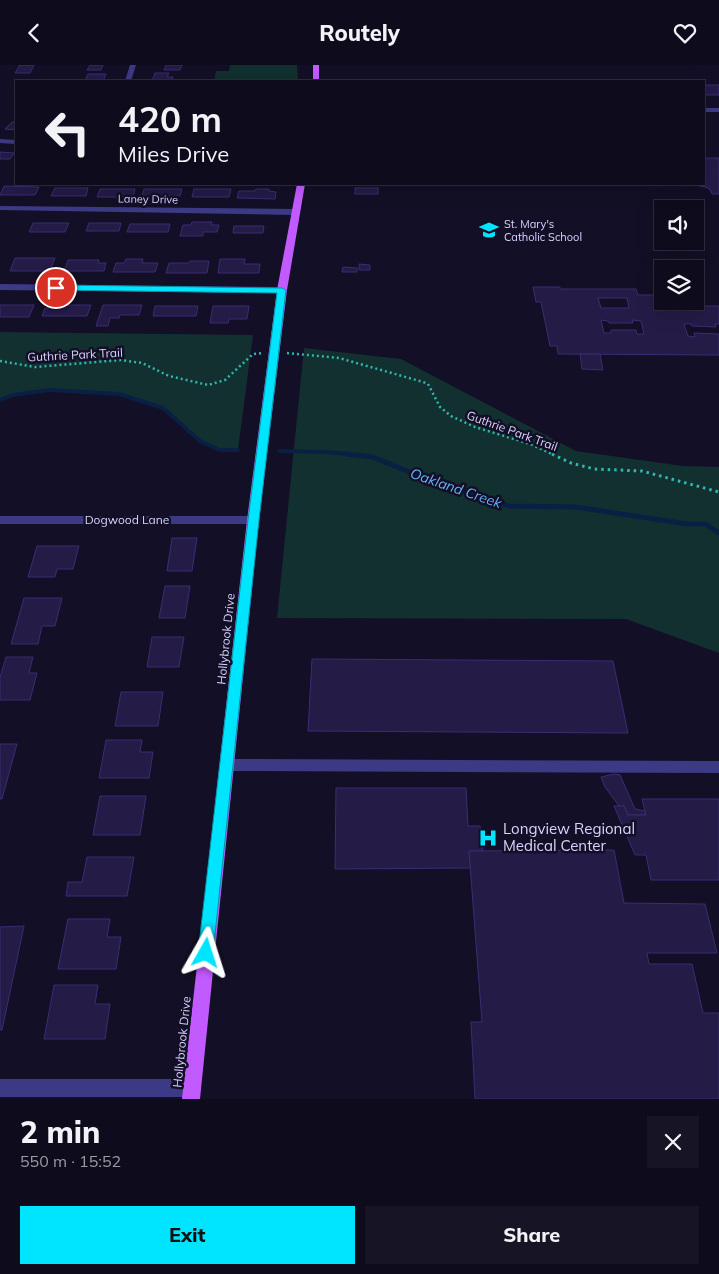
<!DOCTYPE html>
<meta charset="utf-8">
<style>
:root{--surface:#0e0b1c;--page:#171425;--text:#f1f3f6;--muted:#9b9ba3;--line:#2e2b3b;--accent:#00e5ff}
body{margin:0;font-family:Mulish,sans-serif;background:var(--page);color:var(--text);height:100vh;display:flex;flex-direction:column;font-size:19px;white-space:nowrap}
*{box-sizing:border-box;margin:0}
p{font-size:16px;color:var(--muted)}
.icon{flex:none;width:28px;height:28px;fill:none;stroke:currentColor;stroke-width:2;stroke-linecap:round;stroke-linejoin:round}
.map{position:relative;height:1034px;overflow:hidden}
.sheet{display:flex;flex-direction:column;background:var(--surface);flex:1}
.sheet>*{flex:none}
.banner{position:absolute;left:15px;top:15px;width:690px;height:105px;border-radius:0px;box-shadow:0 5px 20px #0002,0 0 0 1px var(--line);background:#0e0b1c;color:var(--text);overflow:hidden}
.tools{position:absolute;left:654px;top:135px;display:grid;gap:10px}
.tools a{display:grid;place-items:center;width:50px;height:50px;border-radius:0px;background:var(--surface);box-shadow:0 5px 20px #0002,0 0 0 1px var(--line);font-size:25px}
.pin{position:absolute;display:grid;place-items:center;width:42px;height:42px;color:#fff;margin:-21px;border:2px solid #fff;border-radius:50%;box-shadow:0 1px 5px #0007}
.me{position:absolute;width:55px;margin:-28px;rotate:6deg;stroke-linejoin:round;filter:drop-shadow(0 0 4px #0008)}
.turn{display:flex;align-items:center;gap:18px;height:105px;padding:0 20px;font-size:22px}
.turn .icon{width:65px;height:65px;stroke-width:2.5}
.turn b{display:block;font-size:35px;line-height:42px}
.round{display:grid;place-items:center;flex:none;width:52px;height:52px;border-radius:0px;background:var(--page)}
.summary{display:flex;align-items:center;justify-content:space-between;height:85px;padding:0 20px}
h1{font-size:30px;font-weight:800;line-height:38px}
.action{display:flex;gap:10px;margin-top:auto;padding:10px 20px}
.action a{flex:1;height:58px;border-radius:0px;background:var(--accent);color:#111;font-size:20px;font-weight:800;line-height:58px;text-align:center}
.action a+a{background:var(--page);color:var(--text)}
header{display:flex;justify-content:space-between;align-items:center;height:65px;padding:0 20px;background:var(--surface);font-size:22px;font-weight:800}
.map>svg:first-child{display:block}
.green{fill:#12302f}
.lines{fill:none;stroke-linecap:round;stroke-linejoin:round}
.stream-far1{stroke:#0a1f44;stroke-width:4}
.stream{stroke:#0a1f44;stroke-width:5}
.building{fill:#241b47;stroke:#3b2d73;fill-rule:evenodd}
.path-far1{stroke:#2fb8b0;stroke-width:2.5;stroke-dasharray:2 3;stroke-linecap:butt}
.path{stroke:#2fb8b0;stroke-width:3;stroke-dasharray:2.5 4;stroke-linecap:butt}
.minor{fill:#3d3a85;fill-rule:evenodd}
.major{fill:#c25bff;fill-rule:evenodd}
.route{fill:#00e5ff;stroke:#0095a6}
.labels{text-anchor:middle;stroke-width:5;stroke-linejoin:round;paint-order:stroke}
.far-street-label{font-size:11px;fill:#d9d4ff;stroke:#130f26}
.far-poi-label{font-size:11px;fill:#d9d4ff;stroke:#130f26;text-anchor:start}
.street-label{font-size:12px;fill:#d9d4ff;stroke:#130f26}
.water-label{font-size:14px;font-style:italic;fill:#62b6ff;stroke:#130f26}
.near-poi-label{font-size:15px;fill:#d9d4ff;stroke:#130f26;text-anchor:start}
</style>
<header><svg class="icon" aria-label="back" viewBox="0 0 24 24"><path d="M15 5l-7 7 7 7"/></svg>Routely<svg class="icon" aria-label="heart" viewBox="0 0 24 24"><path d="M12 20l-8-8c-3-5 5-10 8-4 3-6 11-1 8 4z"/></svg></header>
<div class="map">
<svg width="719" height="1034" viewBox="0 0 719 1034">
<rect width="100%" height="100%" fill="#130f26"/>
<g class="green">
<polygon points="230,0 297,0 298,16 214,16 216,6 229,6"/>
<polygon points="0,267 253,270 238,385 219,385 200,376 163,343 119,329 49,325 13,330 0,335"/>
<polygon points="304,283 401,294 576,386 683,401 719,402 719,588 626,554 277,553"/>
</g>
<g class="lines">
<g class="stream-far1">
<polyline points="0,335 13,330 49,325 119,329 163,343 200,376 219,385 238,385"/>
<polyline points="280,386 326,387 357,390"/>
</g>
<polyline class="stream" points="346,389 373,392 424,413 509,441 576,442 687,459 705,459 719,468"/>
</g>
<g class="building">
<polygon points="20,0 34,0 30,8 15,8"/>
<polygon points="90,0 103,0 101,5 87,5"/>
<polygon points="166,0 182,0 180,5 164,5"/>
<polygon points="155,8 169,8 167,12 173,12 172,16 152,16"/>
<polygon points="88,9 106,9 103,16 85,16"/>
<rect x="704" y="20" width="15" height="10"/>
<polygon points="12,57 16,57 16,65 5,64"/>
<polygon points="0,87 14,88 10,94 0,94"/>
<polygon points="704,93 719,93 719,129 712,129 709,123 692,119 704,119"/>
<polygon points="4,121 39,122 35,130 0,130"/>
<polygon points="55,123 88,123 86,131 51,131"/>
<rect x="355" y="123" width="23" height="6"/>
<polygon points="100,124 135,124 133,132 97,132"/>
<polygon points="144,124 182,124 180,131 142,131"/>
<polygon points="194,124 231,124 229,132 192,132"/>
<polygon points="256,124 269,124 269,126 276,127 275,134 237,133 239,126 255,126"/>
<polygon points="192,157 212,157 211,160 219,160 217,167 203,167 203,171 180,171 183,160 191,160"/>
<polygon points="33,158 69,158 65,167 29,167"/>
<polygon points="89,158 121,158 119,166 86,166"/>
<polygon points="130,159 170,159 168,167 127,167"/>
<polygon points="234,161 264,161 263,168 233,168"/>
<polygon points="15,193 55,193 50,206 10,206"/>
<polygon points="126,194 143,194 142,198 158,198 155,207 113,207 116,198 124,198"/>
<polygon points="220,194 245,194 244,199 260,199 259,208 218,208"/>
<polygon points="68,195 99,195 98,198 106,198 104,206 64,206"/>
<polygon points="190,196 209,196 207,208 166,208 169,198 189,198"/>
<polygon points="359,199 370,200 370,205 359,205"/>
<polygon points="343,202 357,203 357,207 342,207"/>
<path d="M533 222H560V224H636L638 230H662V236H694L696 241H719V259H715L716 262 692 261 691 259H684L688 271 695 272 694 268 719 269V290L558 289 557 281H550L541 237H536ZM598 233H627L629 243H601ZM601 255 608 256 609 258H633L632 255 641 256 644 269H637L636 265H611V268H604Z"/>
<polygon points="0,240 34,240 29,252 0,252"/>
<polygon points="54,240 91,240 87,251 42,251 45,243 53,243"/>
<polygon points="103,240 142,240 139,250 120,250 119,253 110,253 108,261 96,261"/>
<polygon points="155,241 198,241 196,251 153,251"/>
<polygon points="213,241 249,241 247,254 229,254 228,258 210,258"/>
<polygon points="580,289 600,289 603,305 582,304"/>
<polygon points="172,473 197,473 192,506 167,506"/>
<polygon points="37,481 79,481 73,504 57,504 55,512 28,512"/>
<polygon points="165,521 190,521 185,553 159,553"/>
<polygon points="24,533 62,533 55,561 42,561 38,579 11,579"/>
<polygon points="152,572 184,572 179,602 147,602"/>
<polygon points="6,592 33,592 29,608 37,608 30,635 0,635 0,612"/>
<polygon points="312,594 613,596 628,668 308,666"/>
<polygon points="121,627 163,627 158,661 115,661"/>
<polygon points="106,675 142,675 140,687 153,687 149,713 99,713"/>
<polygon points="0,679 17,679 2,734 0,734"/>
<polygon points="614,709 620,710 635,744 645,746 646,750 628,750 624,741 619,741 605,722 601,712"/>
<polygon points="336,723 466,723 468,761 480,761 483,786 469,786 471,803 335,804"/>
<polygon points="100,731 146,731 140,770 93,770"/>
<polygon points="642,734 719,734 719,815 651,815 646,790 635,790 614,741 624,741 628,750 646,750"/>
<polygon points="614,785 624,838 705,839 717,888 647,888 649,899 692,899 703,948 719,948 719,1034 475,1034 471,957 482,957 469,786"/>
<polygon points="87,792 134,792 127,831 66,831 68,817 82,817"/>
<polygon points="68,854 110,854 107,872 121,872 116,904 58,904"/>
<polygon points="24,861 2,965 0,965 0,862"/>
<polygon points="54,920 98,920 95,939 110,939 105,974 44,974"/>
</g>
<g class="lines">
<g class="path-far1">
<polyline points="287,288 339,293 423,317 428,319 440,342 451,351 475,362 530,379 554,390"/>
<polyline points="0,296 35,302 121,295 142,298 169,311 208,320 225,315 253,289 263,288"/>
</g>
<polyline class="path" points="552,389 571,398 594,404 642,406 719,427"/>
<g class="minor">
<polygon points="130,0 136,0 131,16 125,16"/>
<rect x="704" y="43" width="15" height="4"/>
<polygon points="0,74 16,75 16,79 0,78"/>
<polygon points="0,141 296,144 300,147 296,150 0,145"/>
<polygon points="0,219 282,222 287,225 282,228 0,225"/>
<polygon points="0,451 253,451 259,455 253,459 0,459"/>
<polygon points="227,694 719,696 719,708 227,706 222,704 220,700 222,696"/>
<polygon points="0,1014 192,1014 198,1017 201,1023 198,1029 192,1032 0,1032"/>
</g>
<g class="major">
<rect x="313" y="0" width="6" height="16"/>
<polygon points="297,119 305,119 287,225 259,455 200,1034 182,1034 247,455 277,225"/>
</g>
</g>
<polygon class="route" points="56,220 282,223 286,225 259,455 213,888 211,893 206,895 201,893 198,888 248,455 277,228 53,225 52,223"/>
<defs>
<g id="school-bare" transform="scale(1.5)"><path d="M0-5L7-2L0 1L-7-2ZM-4 1L0 2.5L4 1V4Q0 6-4 4Z" fill="#00e5ff" stroke="#130f26" stroke-width="2.5" paint-order="stroke"/></g>
<g id="hospital-bare" transform="scale(1.5)"><path d="M-5-5h3v3.5h4V-5h3V5h-3V1.5h-4V5h-3Z" fill="#00e5ff" stroke="#130f26" stroke-width="2.5" paint-order="stroke"/></g>
</defs>
<g fill-rule="evenodd">
<use href="#school-bare" x="489" y="165"/>
<use href="#hospital-bare" x="488" y="773"/>
</g>
<g class="labels">
<g class="far-street-label">
<text transform="translate(148 134) rotate(1)" y="4">Laney Drive</text>
</g>
<g class="far-poi-label">
<text x="504" y="163">St. Mary's<tspan x="504" dy="13">Catholic School</tspan></text>
</g>
<g class="street-label">
<text transform="translate(75 290) rotate(-3)" y="4">Guthrie Park Trail</text>
<text transform="translate(512 366) rotate(20)" y="4">Guthrie Park Trail</text>
<text x="127" y="459">Dogwood Lane</text>
<text transform="translate(226 574) rotate(-84)" y="4">Hollybrook Drive</text>
<text transform="translate(182 977) rotate(-84)" y="4">Hollybrook Drive</text>
</g>
<g class="water-label">
<text transform="translate(456 423) rotate(19)" y="5">Oakland Creek</text>
</g>
<g class="near-poi-label">
<text x="503" y="769">Longview Regional<tspan x="503" dy="17">Medical Center</tspan></text>
</g>
</g>
</svg>
<div class="tools">
<a><svg class="icon" aria-label="sound" viewBox="0 0 24 24"><path d="M4 9h4l5-4v14l-5-4H4zM17 9q2 3 0 6"/></svg></a>
<a><svg class="icon" aria-label="layers" viewBox="0 0 24 24"><path d="M12 4l9 5-9 5-9-5zM3 14l9 5 9-5"/></svg></a>
</div>
<div class="pin" style="left:56px;top:223px;background:#d93025"><svg class="icon" aria-label="arrive" viewBox="0 0 24 24"><path d="M6 21V4h12l-3 4 3 4H6"/></svg></div>
<svg class="me" style="left:206px;top:888px" viewBox="-20 -20 40 40"><path d="M0-17L14 15 0 8-14 15z" fill="#00e5ff" stroke="#fff" stroke-width="4"/></svg>
<div class="banner">
<div class="turn"><svg class="icon" aria-label="left" viewBox="0 0 24 24"><path d="M17 20v-9H6M10 6l-5 5 5 5"/></svg><div><b>420 m</b>Miles Drive</div></div>
</div>
</div>
<section class="sheet">
<div class="summary"><div><h1>2 min</h1><p>550 m · 15:52</p></div><a class="round"><svg class="icon" aria-label="close" viewBox="0 0 24 24"><path d="M6 6l12 12M18 6L6 18"/></svg></a></div>
<div class="action"><a>Exit</a><a>Share</a></div>
</section>
